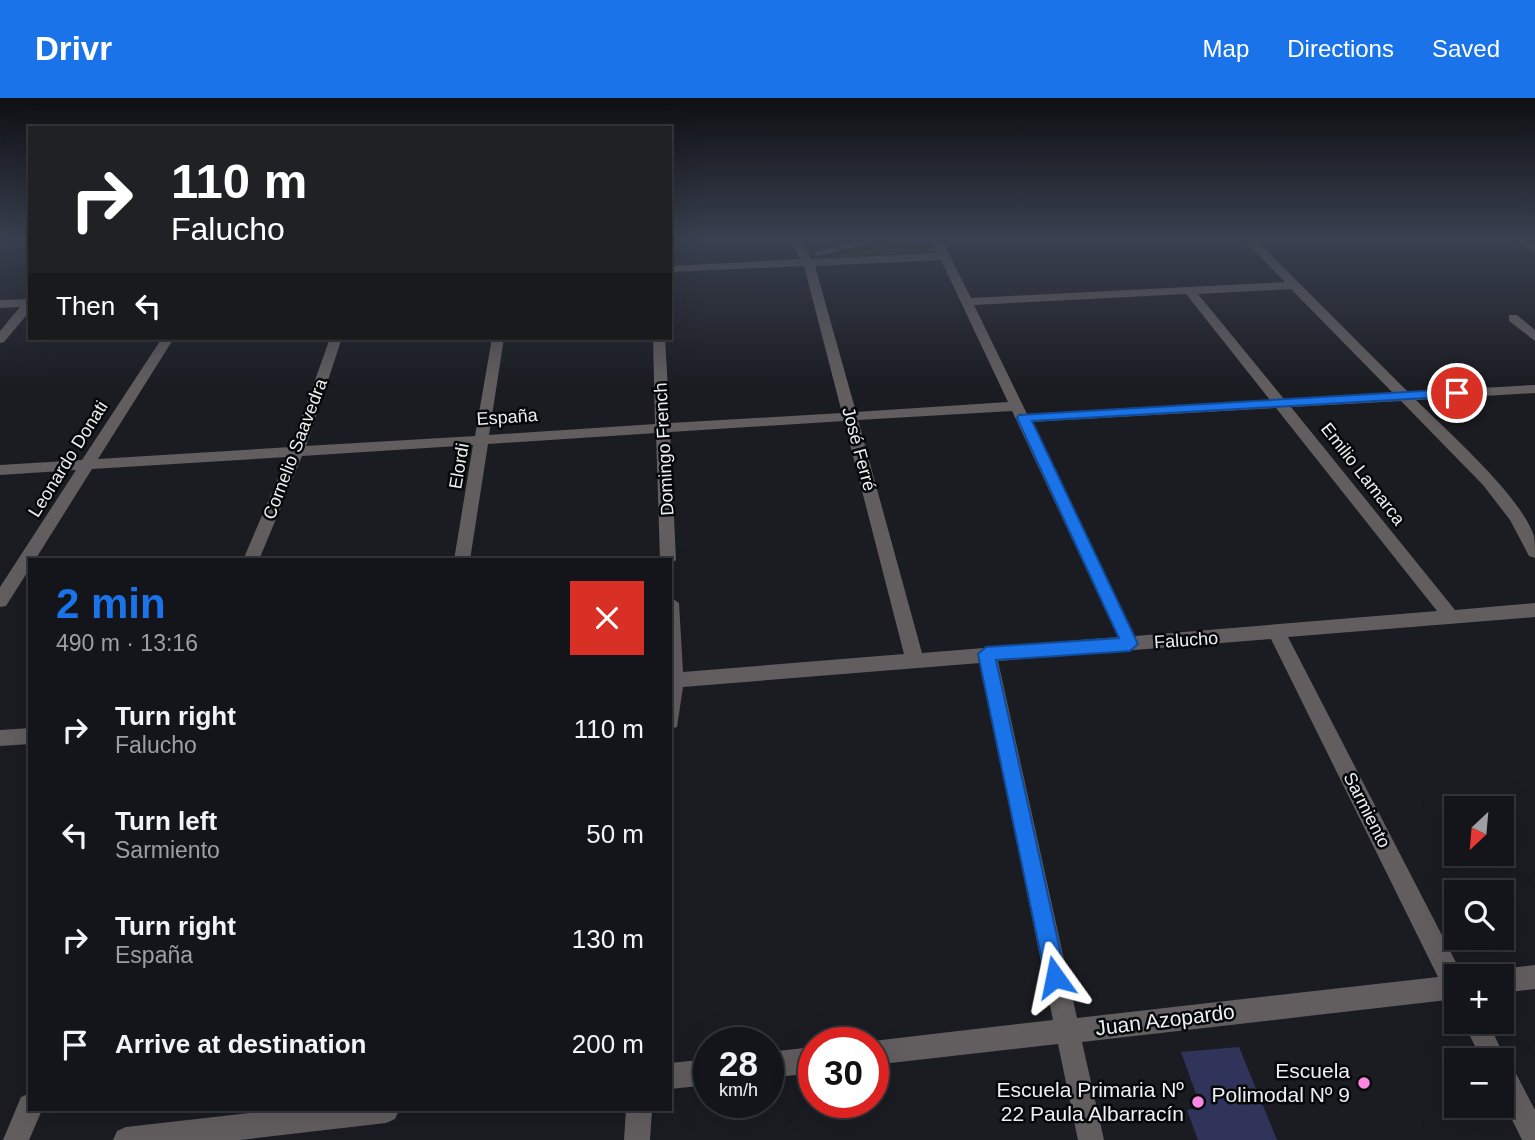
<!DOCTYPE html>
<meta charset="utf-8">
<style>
:root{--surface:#14151a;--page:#1d1e23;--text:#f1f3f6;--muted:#9d9fa2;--line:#333439;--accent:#1a73e8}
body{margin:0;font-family:Helvetica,sans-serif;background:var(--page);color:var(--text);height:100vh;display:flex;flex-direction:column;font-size:26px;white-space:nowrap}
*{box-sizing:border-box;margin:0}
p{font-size:23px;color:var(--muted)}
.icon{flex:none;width:38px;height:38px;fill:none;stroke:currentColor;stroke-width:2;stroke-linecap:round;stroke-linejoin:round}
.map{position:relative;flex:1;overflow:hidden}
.details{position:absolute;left:28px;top:460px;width:644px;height:553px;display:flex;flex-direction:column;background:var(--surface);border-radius:0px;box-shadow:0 7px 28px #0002,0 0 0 2px var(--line)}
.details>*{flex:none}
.top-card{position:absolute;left:28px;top:28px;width:644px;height:214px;border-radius:0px;box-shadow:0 7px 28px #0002,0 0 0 2px var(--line);background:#202124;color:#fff;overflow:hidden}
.needle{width:46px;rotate:206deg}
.tools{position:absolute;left:1444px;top:698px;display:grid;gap:14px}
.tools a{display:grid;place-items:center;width:70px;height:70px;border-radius:0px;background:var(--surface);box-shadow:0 7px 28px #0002,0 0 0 2px var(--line);font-size:35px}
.speed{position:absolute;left:693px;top:929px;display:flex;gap:14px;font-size:35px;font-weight:700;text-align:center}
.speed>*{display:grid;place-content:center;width:91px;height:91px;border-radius:50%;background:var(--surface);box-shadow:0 7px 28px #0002,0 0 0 2px var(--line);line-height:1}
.speed small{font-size:18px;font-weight:400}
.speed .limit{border:10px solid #d22;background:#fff;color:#111}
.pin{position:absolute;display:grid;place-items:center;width:60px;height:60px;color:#fff;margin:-30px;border:4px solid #fff;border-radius:50%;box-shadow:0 2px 7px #0007}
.me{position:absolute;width:77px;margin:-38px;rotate:348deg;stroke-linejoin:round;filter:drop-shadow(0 0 5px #0008)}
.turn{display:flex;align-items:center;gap:24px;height:147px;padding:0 28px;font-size:32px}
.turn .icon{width:91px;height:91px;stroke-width:2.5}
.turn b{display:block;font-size:49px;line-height:60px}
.then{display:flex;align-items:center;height:66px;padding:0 28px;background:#0003;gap:14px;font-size:26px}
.round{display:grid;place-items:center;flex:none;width:74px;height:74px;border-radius:0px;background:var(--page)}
.overview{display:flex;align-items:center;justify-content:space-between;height:119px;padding:0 28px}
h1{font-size:42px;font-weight:800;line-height:52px;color:var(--accent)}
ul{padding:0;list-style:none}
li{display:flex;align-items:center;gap:21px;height:105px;padding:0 28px}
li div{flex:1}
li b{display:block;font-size:26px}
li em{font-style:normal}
header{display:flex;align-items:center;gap:42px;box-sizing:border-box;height:98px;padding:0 35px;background:var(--accent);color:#fff}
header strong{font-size:33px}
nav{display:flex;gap:38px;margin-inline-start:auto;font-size:24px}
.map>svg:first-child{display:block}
.green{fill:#343f17}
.building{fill:#30345a}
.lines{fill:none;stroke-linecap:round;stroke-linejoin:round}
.minor{fill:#625e5f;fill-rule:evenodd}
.route{fill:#1a73e8;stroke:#114b97;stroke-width:2}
.poi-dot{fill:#fc86e3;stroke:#060709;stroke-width:2.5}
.labels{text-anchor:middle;stroke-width:5;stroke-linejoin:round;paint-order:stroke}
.street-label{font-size:18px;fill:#eeeff4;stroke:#060709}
.near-street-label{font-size:21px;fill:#eeeff4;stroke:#060709}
.near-poi-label{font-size:21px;fill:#eeeff4;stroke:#060709;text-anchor:end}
</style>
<header>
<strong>Drivr</strong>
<nav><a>Map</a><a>Directions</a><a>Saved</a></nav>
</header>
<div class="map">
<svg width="1535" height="1042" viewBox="0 0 1535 1042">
<rect width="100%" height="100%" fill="#1b1c22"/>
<polygon class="green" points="895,142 932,142 939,154 830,159"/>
<polygon class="building" points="1239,949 1277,1042 1198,1042 1187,1012 1201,1010 1181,954"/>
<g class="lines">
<g class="minor">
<path d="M791 142H801L811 161 938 155 931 142H942L971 200 1285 184 1244 142H1256L1408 294 1535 287V295L1416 302C1447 333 1521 398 1534 438 1535 444 1535 453 1535 460L1529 458 1510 422 1483 387 1401 303 1291 309 1455 512 1535 505V519L1288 539 1463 878H1456V901L1082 944 1104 1042H1078L1058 946 873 967V945H867L873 943 1053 922 980 565 683 589 677 629 670 631V499L679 505 683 574 904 556 844 323 670 334 676 462 670 467V462H660L656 335 488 346 470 462H454L473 347 302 358 259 462H243L287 359 92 371 35 462H30V470L6 508 0 509V489L76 372 0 377V367L82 362 162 240H174L98 361 291 349 330 240H342L306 348 475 338 492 240H504L489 337 655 326 653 240H665L670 325 842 315 804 168 670 174V168L800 161ZM941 162 1008 304 856 314 815 168ZM1291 191 1393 295 1284 301 1198 196ZM1186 196 1270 302 1027 316 974 207ZM1276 310 1437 513 1135 538 1031 324ZM1012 313 1118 539 922 555 858 322ZM1271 541 1438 879 1077 920 998 563Z"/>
<polygon points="862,142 882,142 818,158 812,155"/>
<polygon points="1514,142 1527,142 1535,147 1535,155"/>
<polygon points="30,201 30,213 4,244 0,245 0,233 20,209 0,210 0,202"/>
<polygon points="1509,217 1517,217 1535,232 1535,243 1509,223"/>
<polygon points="30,630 30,646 0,648 0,632"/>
<polygon points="1535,867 1535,891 1502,895 1502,878 1492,878 1502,871"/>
<polygon points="1463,924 1488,924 1507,964 1511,966 1535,1012 1535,1042 1522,1042 1502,1001 1502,962 1482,962"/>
<polygon points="814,949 814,975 768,980 768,954"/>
<polygon points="709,961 709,987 670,991 670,965"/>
<polygon points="30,995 30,1012 42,1012 29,1042 3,1042 21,999"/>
<polygon points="277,1012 399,1012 395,1021 386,1025 240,1042 113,1042 117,1033 126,1029"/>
<polygon points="626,1012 652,1012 650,1042 624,1042"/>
</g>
</g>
<linearGradient id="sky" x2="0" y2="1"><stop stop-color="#0f0f13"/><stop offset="0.49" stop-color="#39404f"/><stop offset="1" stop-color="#39404f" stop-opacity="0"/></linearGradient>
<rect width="1535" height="288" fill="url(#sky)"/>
<polygon class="route" points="1457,291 1463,295 1461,298 1032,323 1138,546 1130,553 996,562 1066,879 1063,887 1055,890 1047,887 978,556 986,549 1119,540 1017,320 1019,317"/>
<g class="poi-dot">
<circle cx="1364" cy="985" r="7"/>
<circle cx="1198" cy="1004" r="7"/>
</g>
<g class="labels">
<g class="street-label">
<text transform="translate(507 319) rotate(-4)" y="6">España</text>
<text transform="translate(295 351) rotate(-69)" y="6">Cornelio Saavedra</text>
<text transform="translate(664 351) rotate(-93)" y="6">Domingo French</text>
<text transform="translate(859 351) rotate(75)" y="6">José Ferré</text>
<text transform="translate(68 361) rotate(-58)" y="6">Leonardo Donati</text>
<text transform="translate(459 368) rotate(-80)" y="6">Elordi</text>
<text transform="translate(1363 376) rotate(52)" y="6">Emilio Lamarca</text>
<text transform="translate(1186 542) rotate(-4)" y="6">Falucho</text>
<text transform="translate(1367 712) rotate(63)" y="6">Sarmiento</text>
</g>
<g class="near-street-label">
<text transform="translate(1165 922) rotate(-7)" y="7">Juan Azopardo</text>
</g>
<g class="near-poi-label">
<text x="1350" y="980">Escuela<tspan x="1350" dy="24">Polimodal Nº 9</tspan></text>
<text x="1184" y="999">Escuela Primaria Nº<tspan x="1184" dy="24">22 Paula Albarracín</tspan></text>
</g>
</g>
</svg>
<div class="tools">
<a><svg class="needle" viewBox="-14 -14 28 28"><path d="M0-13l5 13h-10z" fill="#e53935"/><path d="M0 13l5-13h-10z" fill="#9d9fa2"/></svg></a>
<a><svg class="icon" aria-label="search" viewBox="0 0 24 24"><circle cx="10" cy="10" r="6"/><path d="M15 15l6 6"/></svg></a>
<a>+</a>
<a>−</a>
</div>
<div class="speed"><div>28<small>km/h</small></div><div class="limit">30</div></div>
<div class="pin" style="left:1457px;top:295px;background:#d93025"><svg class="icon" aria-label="arrive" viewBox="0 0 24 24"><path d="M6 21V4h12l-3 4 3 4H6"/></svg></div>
<svg class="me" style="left:1055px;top:879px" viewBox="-20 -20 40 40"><path d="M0-17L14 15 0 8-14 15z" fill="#1a73e8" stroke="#fff" stroke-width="4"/></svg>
<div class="top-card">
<div class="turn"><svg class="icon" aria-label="right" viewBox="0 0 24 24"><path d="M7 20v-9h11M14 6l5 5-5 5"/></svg><div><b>110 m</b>Falucho</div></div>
<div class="then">Then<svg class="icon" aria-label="left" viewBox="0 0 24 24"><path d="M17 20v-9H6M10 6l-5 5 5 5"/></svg></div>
</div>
<section class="details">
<div class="overview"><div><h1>2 min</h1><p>490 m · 13:16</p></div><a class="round" style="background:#d93025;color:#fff"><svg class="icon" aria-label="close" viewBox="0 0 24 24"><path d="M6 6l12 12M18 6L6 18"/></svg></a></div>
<ul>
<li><svg class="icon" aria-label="right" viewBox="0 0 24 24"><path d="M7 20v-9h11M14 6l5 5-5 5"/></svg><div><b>Turn right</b><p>Falucho</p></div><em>110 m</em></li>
<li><svg class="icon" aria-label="left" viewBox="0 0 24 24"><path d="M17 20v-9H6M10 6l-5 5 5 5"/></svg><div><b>Turn left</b><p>Sarmiento</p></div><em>50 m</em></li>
<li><svg class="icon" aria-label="right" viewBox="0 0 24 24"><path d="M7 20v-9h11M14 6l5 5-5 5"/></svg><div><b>Turn right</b><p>España</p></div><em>130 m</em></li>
<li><svg class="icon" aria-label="arrive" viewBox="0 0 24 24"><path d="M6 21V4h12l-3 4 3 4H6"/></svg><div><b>Arrive at destination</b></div><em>200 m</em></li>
</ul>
</section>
</div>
